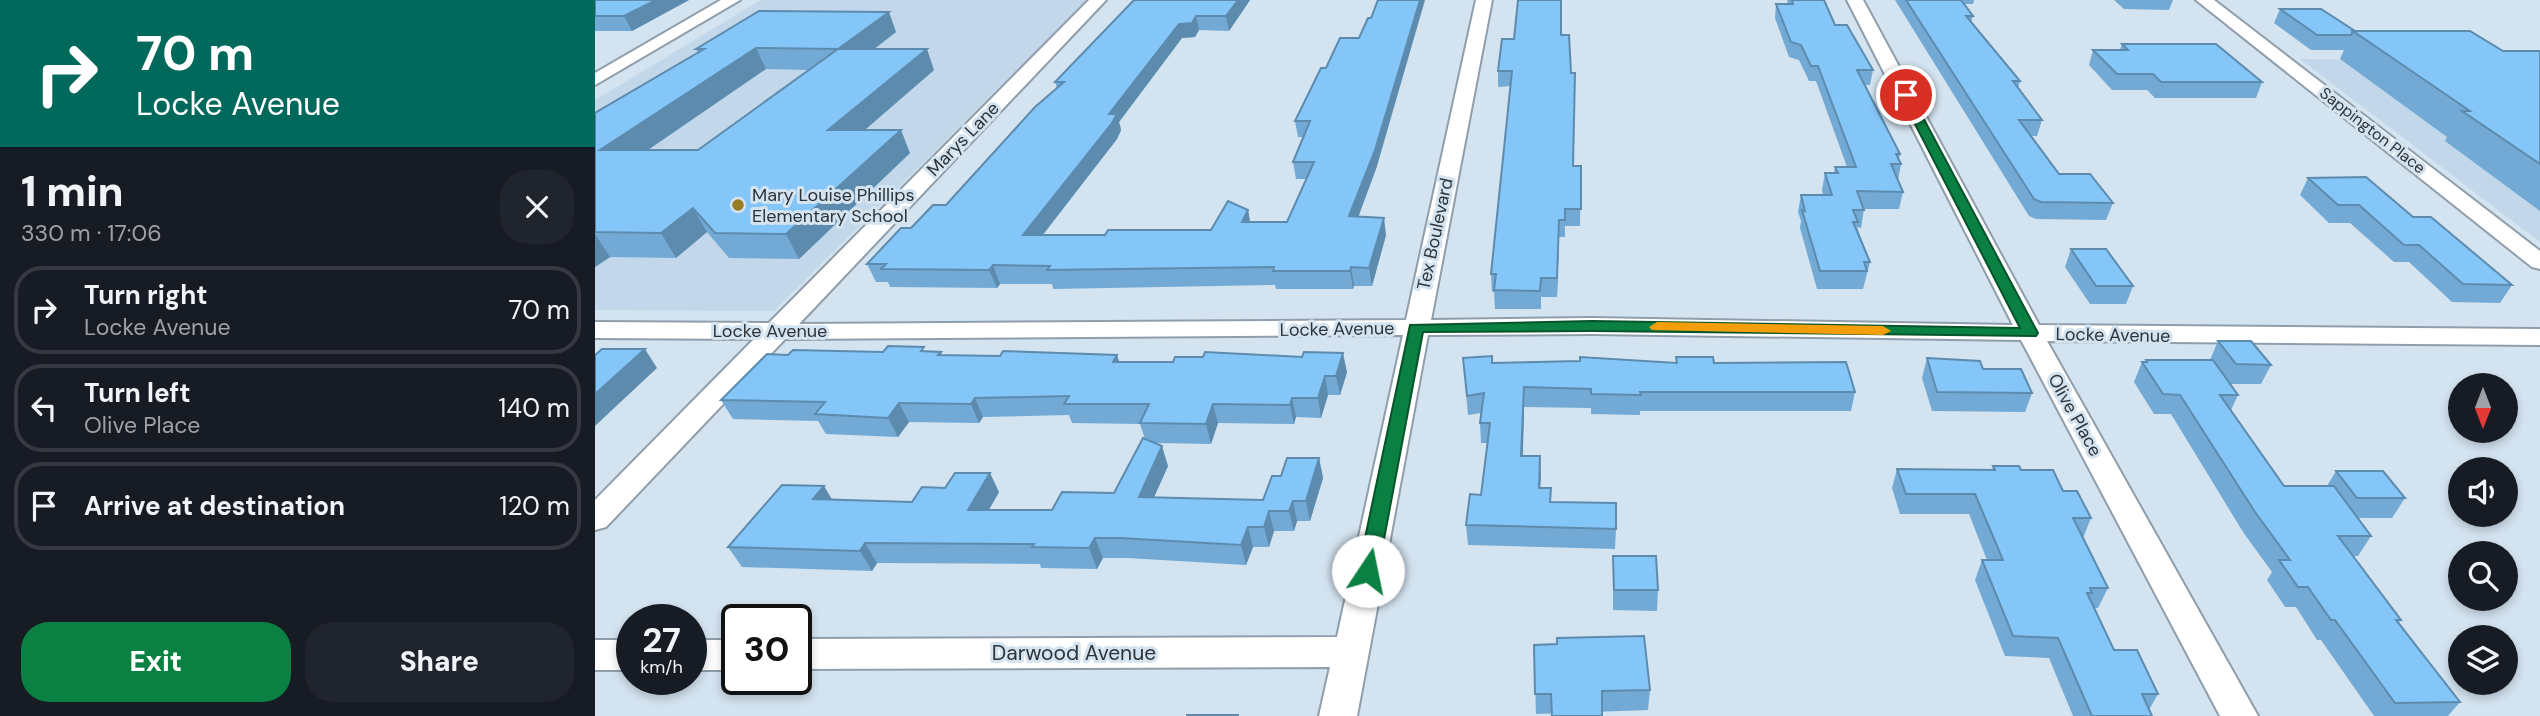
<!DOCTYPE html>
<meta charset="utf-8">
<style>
:root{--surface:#171b24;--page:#20242c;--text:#f1f3f6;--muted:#9ea1a6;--line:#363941;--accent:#0b8043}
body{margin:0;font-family:"DM Sans",sans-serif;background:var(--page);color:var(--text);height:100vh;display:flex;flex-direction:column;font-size:26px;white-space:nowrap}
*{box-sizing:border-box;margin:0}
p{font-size:23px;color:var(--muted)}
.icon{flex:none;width:38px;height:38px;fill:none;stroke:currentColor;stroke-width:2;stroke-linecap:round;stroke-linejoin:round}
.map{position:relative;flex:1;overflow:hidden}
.panel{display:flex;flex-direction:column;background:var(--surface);width:595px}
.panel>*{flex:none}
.top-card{background:#00695c;color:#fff;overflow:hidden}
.needle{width:46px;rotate:180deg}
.buttons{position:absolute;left:1853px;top:373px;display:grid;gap:14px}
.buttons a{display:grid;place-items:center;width:70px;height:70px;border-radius:50%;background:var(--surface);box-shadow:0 4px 10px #0003;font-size:35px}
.speed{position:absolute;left:21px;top:604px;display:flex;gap:14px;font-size:35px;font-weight:700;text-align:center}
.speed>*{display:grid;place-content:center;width:91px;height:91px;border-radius:50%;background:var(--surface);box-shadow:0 4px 10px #0003;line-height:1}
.speed small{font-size:18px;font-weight:400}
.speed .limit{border:4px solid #111;border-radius:10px;background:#fff;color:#111}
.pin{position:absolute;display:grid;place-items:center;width:60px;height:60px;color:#fff;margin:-30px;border:4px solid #fff;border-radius:50%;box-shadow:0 2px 7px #0007}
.me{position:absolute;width:77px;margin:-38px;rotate:11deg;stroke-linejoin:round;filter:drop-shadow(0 0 5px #0008)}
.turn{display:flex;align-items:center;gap:24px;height:147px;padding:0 21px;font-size:32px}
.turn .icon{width:91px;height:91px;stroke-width:2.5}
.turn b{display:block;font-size:49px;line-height:60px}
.round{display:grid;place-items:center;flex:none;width:74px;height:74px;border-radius:28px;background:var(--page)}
.head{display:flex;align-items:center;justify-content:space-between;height:119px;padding:0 21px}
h1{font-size:42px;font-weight:800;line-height:52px}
.primary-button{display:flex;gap:14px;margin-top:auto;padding:14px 21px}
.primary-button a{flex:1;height:80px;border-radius:28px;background:var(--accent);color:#fff;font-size:28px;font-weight:800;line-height:80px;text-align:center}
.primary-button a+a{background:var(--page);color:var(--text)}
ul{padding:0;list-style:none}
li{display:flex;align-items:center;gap:21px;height:88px;margin:0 14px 10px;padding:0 7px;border:4px solid var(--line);border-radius:28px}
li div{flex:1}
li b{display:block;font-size:26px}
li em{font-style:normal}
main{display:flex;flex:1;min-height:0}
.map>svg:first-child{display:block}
.built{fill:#c2d8ea}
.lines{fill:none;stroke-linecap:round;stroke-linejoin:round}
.minor-casing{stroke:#8f9eaa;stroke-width:4}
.minor{fill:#fff;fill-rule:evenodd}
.wall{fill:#72aad5;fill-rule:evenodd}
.shaded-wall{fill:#5d8bae}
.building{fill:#85c6f8;stroke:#5d8bae;stroke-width:2}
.route{fill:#0b8043;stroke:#07532c;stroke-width:2}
.slow{fill:#f59e0b}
.poi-dot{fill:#997c25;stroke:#d3e3f0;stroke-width:2.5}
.labels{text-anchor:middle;stroke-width:6;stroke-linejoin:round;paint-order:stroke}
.far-street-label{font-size:16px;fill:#2d3338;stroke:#d3e3f0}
.street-label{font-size:18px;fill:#2d3338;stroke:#d3e3f0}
.poi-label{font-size:18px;fill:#2d3338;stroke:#d3e3f0;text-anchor:start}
.near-street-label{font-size:21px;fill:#2d3338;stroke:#d3e3f0}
</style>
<main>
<section class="panel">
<div class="top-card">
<div class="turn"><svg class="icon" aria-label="right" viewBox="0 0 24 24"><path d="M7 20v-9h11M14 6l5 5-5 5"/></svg><div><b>70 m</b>Locke Avenue</div></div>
</div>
<div class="head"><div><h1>1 min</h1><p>330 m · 17:06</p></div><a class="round"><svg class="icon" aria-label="close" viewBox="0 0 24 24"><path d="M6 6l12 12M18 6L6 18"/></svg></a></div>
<ul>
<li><svg class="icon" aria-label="right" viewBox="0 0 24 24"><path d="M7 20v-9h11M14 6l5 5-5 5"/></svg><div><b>Turn right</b><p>Locke Avenue</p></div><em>70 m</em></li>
<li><svg class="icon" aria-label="left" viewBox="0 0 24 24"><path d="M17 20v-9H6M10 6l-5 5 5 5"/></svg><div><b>Turn left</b><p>Olive Place</p></div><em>140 m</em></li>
<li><svg class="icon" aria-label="arrive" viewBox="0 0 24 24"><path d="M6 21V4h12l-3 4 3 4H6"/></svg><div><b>Arrive at destination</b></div><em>120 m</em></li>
</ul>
<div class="primary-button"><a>Exit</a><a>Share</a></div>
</section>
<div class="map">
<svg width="1945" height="716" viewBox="0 0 1945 716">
<rect width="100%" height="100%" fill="#d3e3f0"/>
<g class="built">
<polygon points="166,0 492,0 179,311 0,310 0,100"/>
<polygon points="1705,59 1945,61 1945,242"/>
</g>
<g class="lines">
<g class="minor-casing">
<g id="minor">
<polygon points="126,0 145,0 0,85 0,73"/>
<polygon points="494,0 511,0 204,324 811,320 881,0 897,0 836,320 997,318 1418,325 1252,0 1268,0 1444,325 1945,329 1945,345 1452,341 1663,716 1625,716 1426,340 997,334 833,335 762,716 724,716 735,667 201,669 201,639 742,637 808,335 190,339 11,527 0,530 0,500 159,339 0,338 0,322 174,323"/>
<polygon points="1601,0 1619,0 1945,251 1945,269 1937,267"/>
<rect x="0" y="640" width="37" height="30"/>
<rect x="96" y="640" width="46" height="30"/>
</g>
</g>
<use href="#minor" class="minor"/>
</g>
<g class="wall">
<polygon points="0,0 94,0 37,31 0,31"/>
<polygon points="539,0 655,0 634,31 604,30 600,37 587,38 524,122 526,130 522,139 448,235 510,235 616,230 653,210 655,222 692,222 711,179 701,179 698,162 709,137 703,137 700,121 726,68 782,166 763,217 791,235 777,286 759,286 758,289 681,289 680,285 458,289 457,284 405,284 402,288 295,287 293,282 281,282 272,264 316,228 351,205 462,88 460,82"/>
<polygon points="1192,0 1229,0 1240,25 1278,70 1275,85 1270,85 1305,154 1304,159 1306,164 1303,180 1308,192 1304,209 1269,209 1266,228 1262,227 1275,262 1268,289 1222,289 1205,228 1206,221 1203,212 1206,195 1228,195 1227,190 1230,173 1239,173 1240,167 1252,167 1221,81 1214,81 1204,60 1194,57 1180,18 1181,4 1193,4"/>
<polygon points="1300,0 1379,0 1378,4 1369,4 1378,16 1376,22 1425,81 1423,88 1447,120 1442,136 1436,136 1464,174 1518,203 1511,220 1441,219 1434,216"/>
<polygon points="1519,0 1578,0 1574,10 1529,9"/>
<polygon points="1685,9 1760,31 1908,51 1945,51 1945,211 1850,141 1852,137 1745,59 1749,50 1716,50 1679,23"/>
<path d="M301 32 279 49 339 70 270 130 315 153 204 259 134 258 112 232 81 258 15 257 0 267V113L103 53 101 49ZM171 69 214 70 103 150H53Z"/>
<polygon points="966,35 979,166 986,166 985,226 970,226 970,237 964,237 962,297 946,297 946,309 900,309 899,292 897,292 896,274 916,86 903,87 903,71 919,39"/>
<polygon points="1527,44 1667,82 1661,98 1560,98 1552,90 1517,90 1494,65 1498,50 1525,50"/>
<polygon points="1713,178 1818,217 1917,285 1905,303 1857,302 1814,262 1799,262 1755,223 1734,223 1705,195"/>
<polygon points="1476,249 1538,286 1531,304 1495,304 1470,267"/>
<polygon points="1623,341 1676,365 1666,384 1635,384 1643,395 1636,410 1689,486 1732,486 1741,471 1810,498 1797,518 1763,518 1776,536 1763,556 1758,556 1806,620 1804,622 1865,702 1853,716 1779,716 1726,640 1722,640 1701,607 1690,607 1672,580 1677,572 1648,532 1576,414 1559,414 1539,382 1547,362 1549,362 1551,360 1615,360"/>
<polygon points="331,351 346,352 347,355 405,356 522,355 524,362 752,372 745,395 733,395 726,418 701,417 699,424 623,423 616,444 559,443 573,466 559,497 668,500 686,476 724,458 728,478 715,521 702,521 699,531 679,531 674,547 658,547 651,565 532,558 508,558 502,569 446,568 445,564 282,563 277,571 147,567 133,547 237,500 317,502 404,492 394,510 457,510 519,493 550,439 545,424 477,423 474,415 388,417 384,423 314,422 303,437 231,434 223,421 138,419 126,400 193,355"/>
<polygon points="1081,357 1119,363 1260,392 1256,411 1045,411 1045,415 996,414 996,408 929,407 928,456 945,456 945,488 956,502 1021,529 1020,549 873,545 871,525 886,495 893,443 886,443 885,423 886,413 873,415 868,358 897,363 1081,363"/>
<polygon points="1332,358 1388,369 1437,393 1430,412 1337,411 1327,378"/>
<polygon points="1398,466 1426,470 1468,491 1496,518 1488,538 1513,588 1503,608 1499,608 1519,650 1563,694 1554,710 1557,716 1478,716 1454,658 1410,656 1380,580 1387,560 1392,560 1374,514 1305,514 1297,488 1302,469 1397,470"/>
<polygon points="1018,556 1063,590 1062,611 1018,610"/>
<polygon points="939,645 1055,690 1053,710 941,714"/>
</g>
<g class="shaded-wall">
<polygon points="61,0 94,0 37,31 29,16"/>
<polygon points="643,0 655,0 634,31 631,16"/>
<polygon points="825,0 830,0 782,166 757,234 754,216"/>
<polygon points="294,12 301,32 252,70 243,49"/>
<polygon points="601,16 604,30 600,37 587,38 524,122 526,130 522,139 434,252 428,235 514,114 584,24"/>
<polygon points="161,48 171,69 19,173 5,150"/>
<polygon points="332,49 339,70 243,153 233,130"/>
<polygon points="306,130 315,153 204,259 191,234"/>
<polygon points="98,208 112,232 81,258 66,233"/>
<polygon points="653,210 656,227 647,222"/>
<polygon points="789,218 791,235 777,286 774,268"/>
<polygon points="964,220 964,237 962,297 962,278"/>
<polygon points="0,234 15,257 0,267"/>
<polygon points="398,265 405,284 402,288 394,270"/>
<polygon points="756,267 759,286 758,289 755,271"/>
<polygon points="50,349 62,368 0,426 0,394"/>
<polygon points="748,353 752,372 745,395 741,376"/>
<polygon points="522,355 528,374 518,362"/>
<polygon points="730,376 733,395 726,418 723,398"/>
<polygon points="929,387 929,407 927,475 926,456"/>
<polygon points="380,398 388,417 384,423 376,404"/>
<polygon points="697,398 701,417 699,424 695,405"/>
<polygon points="304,403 314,422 303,437 293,418"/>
<polygon points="618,404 623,423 616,444 611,424"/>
<polygon points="567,446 573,466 550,517 544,497"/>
<polygon points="945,456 946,476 944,508 944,488"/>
<polygon points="724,458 728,478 715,521 711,501"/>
<polygon points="395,473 404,492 382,530 373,510"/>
<polygon points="229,486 241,506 218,499"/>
<polygon points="698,501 702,521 699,531 694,511"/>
<polygon points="674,511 679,531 674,547 669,527"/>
<polygon points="653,527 658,547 651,565 646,545"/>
<polygon points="500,538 508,558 502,569 494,548"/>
<polygon points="270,543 282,563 277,571 265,551"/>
</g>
<g class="building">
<polygon points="0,0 61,0 29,16 0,16"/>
<polygon points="539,0 643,0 631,16 601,16 597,23 584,24 514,114 522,114 517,123 428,235 510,235 513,230 616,230 633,201 653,210 647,222 692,222 719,162 698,162 715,121 700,121 726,68 731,68 745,38 764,38 773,18 776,18 783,0 825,0 780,150 754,216 789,218 774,268 756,267 755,271 678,271 679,267 452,270 455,266 398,265 394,270 286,269 291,264 272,264 306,228 316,228 338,205 351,205 440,107 469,82 460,82"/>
<polygon points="923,0 966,0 966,35 974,35 976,73 980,73 978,166 986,166 986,209 970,209 970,220 964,220 962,278 946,278 945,291 899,290 901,274 896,274 917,71 903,71 907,39 919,39"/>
<polygon points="1197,0 1229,0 1240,25 1252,25 1278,70 1262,70 1305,154 1301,154 1306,164 1296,164 1308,192 1262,191 1269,210 1258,210 1263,222 1258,222 1275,262 1269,262 1272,271 1225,271 1207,210 1210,211 1206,195 1237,195 1230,173 1243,173 1240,167 1261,167 1223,66 1216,66 1206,45 1196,42 1181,4 1198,4"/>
<polygon points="1311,0 1366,0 1378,16 1371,16 1425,81 1418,81 1447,120 1424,120 1464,174 1495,174 1518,203 1446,202 1439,199"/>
<polygon points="1685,9 1726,9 1760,31 1758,31 1756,35 1722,35"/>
<polygon points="164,11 294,12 243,49 161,48 5,150 103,150 243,49 332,49 233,130 306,130 191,234 120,233 98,208 66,233 0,232 0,113 109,49 101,49"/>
<polygon points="1758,31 1875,31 1908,51 1945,51 1945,164 1867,111 1875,111"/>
<polygon points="1527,44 1621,44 1667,82 1566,82 1558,74 1522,74 1498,50 1533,50"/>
<polygon points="1771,177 1818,217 1836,217 1917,285 1868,284 1824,245 1809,245 1764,205 1743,205 1713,178"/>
<polygon points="1476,249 1511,249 1538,286 1501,286"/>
<polygon points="1623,341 1656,341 1676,365 1641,364"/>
<polygon points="293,346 329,347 326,351 346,352 343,355 405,356 408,351 522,355 518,362 578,362 580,357 608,357 610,352 707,357 709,352 748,353 741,376 730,376 723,398 697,398 695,405 618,404 611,424 545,423 554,404 469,404 474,396 380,398 376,404 304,403 293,418 220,414 230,402 126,400 172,354 193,355 198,350 288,352"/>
<polygon points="7,349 50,349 0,394 0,355"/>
<polygon points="897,356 897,363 985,361 985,357 1082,363 1081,357 1118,357 1119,363 1251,362 1260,392 1045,392 1046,395 996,394 996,389 929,387 926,456 945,456 944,488 956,488 955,502 1021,503 1021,529 871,525 875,494 886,495 895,423 885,423 889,393 872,396 868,358"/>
<polygon points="1332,358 1385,361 1388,369 1426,369 1437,393 1342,392"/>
<polygon points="1551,360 1618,360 1643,395 1625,395 1689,486 1739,486 1776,536 1743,536 1806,620 1801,620 1865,702 1800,703 1740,620 1736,620 1713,587 1703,587 1684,560 1695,560 1660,512 1585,395 1568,394 1547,362 1552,362"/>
<polygon points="548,438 567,446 544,497 668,500 677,476 686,476 692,458 724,458 711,501 698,501 694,511 674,511 669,527 653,527 646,545 525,538 500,538 494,548 437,547 439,544 270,543 265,551 133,547 187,485 229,486 218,499 317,502 327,487 350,488 360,473 395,473 373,510 457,510 467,492 519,493"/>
<polygon points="1398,466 1424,466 1426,470 1458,470 1468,491 1482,491 1496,518 1478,518 1513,588 1495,588 1497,593 1492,593 1519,650 1542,650 1563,694 1547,694 1557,716 1497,716 1463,638 1418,636 1387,560 1408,560 1380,494 1311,494 1302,469 1400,470"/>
<polygon points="1741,471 1788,471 1810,498 1762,498"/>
<polygon points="1018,556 1061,556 1063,590 1019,590"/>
<polygon points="1049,636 1055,690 1007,691 1007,716 957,716 956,694 940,694 939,645 962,644 962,638"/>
<polygon points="591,715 643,715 643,716"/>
</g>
<polygon class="route" points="1311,92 1316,95 1443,333 1441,336 997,331 828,332 783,571 780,576 766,576 763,571 815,325 997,321 1425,328 1305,95"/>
<polygon class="slow" points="1062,322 1288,326 1296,331 1288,335 1057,330 1054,327"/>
<circle class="poi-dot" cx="143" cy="205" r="7"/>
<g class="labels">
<g class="far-street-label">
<text transform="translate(1778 130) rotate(38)" y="6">Sappington Place</text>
</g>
<g class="street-label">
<text transform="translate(368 139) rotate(-46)" y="6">Marys Lane</text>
<text transform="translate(840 234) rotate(-78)" y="6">Tex Boulevard</text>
<text transform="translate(742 329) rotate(-1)" y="6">Locke Avenue</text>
<text x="175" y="337">Locke Avenue</text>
<text transform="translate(1518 335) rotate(1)" y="6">Locke Avenue</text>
<text transform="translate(1480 415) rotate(61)" y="6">Olive Place</text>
</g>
<g class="poi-label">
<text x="157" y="201">Mary Louise Phillips<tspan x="157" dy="21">Elementary School</tspan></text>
</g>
<g class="near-street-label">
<text x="479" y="660">Darwood Avenue</text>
</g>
</g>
</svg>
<div class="buttons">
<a><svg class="needle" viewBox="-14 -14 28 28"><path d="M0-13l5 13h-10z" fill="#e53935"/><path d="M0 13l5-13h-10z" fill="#9ea1a6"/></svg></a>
<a><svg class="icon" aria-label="sound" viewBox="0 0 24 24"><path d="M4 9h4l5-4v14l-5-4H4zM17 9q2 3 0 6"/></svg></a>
<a><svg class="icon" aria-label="search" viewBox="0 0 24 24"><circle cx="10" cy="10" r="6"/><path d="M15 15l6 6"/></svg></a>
<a><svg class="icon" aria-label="layers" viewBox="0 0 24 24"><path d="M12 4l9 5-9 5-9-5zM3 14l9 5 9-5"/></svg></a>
</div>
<div class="speed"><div>27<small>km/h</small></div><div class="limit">30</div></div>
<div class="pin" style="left:1311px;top:95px;background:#d93025"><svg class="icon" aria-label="arrive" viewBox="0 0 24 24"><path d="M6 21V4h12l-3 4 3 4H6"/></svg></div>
<svg class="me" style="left:773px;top:571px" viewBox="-20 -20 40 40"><circle r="19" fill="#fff"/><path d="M0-13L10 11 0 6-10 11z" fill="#0b8043"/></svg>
</div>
</main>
